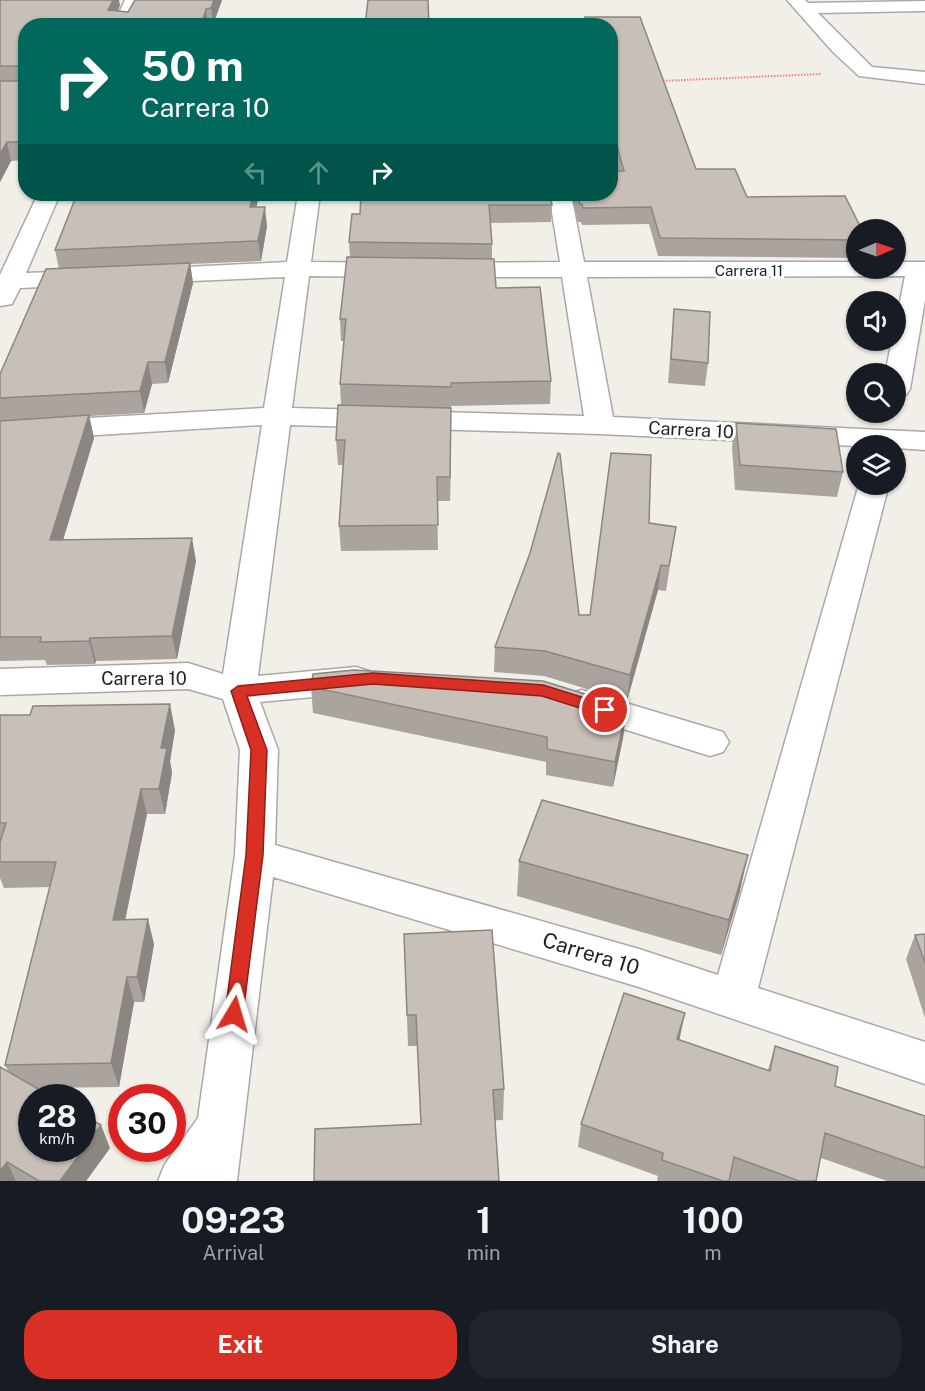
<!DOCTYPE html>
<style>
:root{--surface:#171b24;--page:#20242c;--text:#f1f3f6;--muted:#9ea1a6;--accent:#d93025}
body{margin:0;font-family:"Public Sans",sans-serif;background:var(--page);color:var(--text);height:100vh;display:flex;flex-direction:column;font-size:22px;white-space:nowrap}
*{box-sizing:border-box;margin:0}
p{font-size:20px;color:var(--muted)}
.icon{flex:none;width:33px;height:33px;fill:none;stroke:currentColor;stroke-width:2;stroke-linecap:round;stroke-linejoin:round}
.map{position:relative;height:1181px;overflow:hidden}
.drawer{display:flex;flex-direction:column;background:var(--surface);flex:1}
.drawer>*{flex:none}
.banner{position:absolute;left:18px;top:18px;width:600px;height:183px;border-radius:24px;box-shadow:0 2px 4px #0004;background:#00695c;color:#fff;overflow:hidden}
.needle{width:39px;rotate:88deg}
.tools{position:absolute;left:846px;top:219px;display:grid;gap:12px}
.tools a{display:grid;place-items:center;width:60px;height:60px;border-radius:50%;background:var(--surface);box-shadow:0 2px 4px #0004;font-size:30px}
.speed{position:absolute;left:18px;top:1084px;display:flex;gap:12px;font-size:30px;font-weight:700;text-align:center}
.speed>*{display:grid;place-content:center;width:78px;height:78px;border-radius:50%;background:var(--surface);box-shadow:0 2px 4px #0004;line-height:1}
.speed small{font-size:15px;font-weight:400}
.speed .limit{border:9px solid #d22;background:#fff;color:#111}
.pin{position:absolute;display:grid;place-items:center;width:51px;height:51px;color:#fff;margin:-26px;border:3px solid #fff;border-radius:50%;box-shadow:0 2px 6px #0007}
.me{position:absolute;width:66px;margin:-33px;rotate:7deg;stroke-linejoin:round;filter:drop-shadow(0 0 4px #0008)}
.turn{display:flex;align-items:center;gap:21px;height:126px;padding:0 24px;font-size:27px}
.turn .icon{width:78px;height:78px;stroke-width:2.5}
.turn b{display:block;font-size:42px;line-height:51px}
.lanes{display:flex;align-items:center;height:57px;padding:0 24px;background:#0003;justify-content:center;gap:30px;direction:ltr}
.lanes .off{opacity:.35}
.eta{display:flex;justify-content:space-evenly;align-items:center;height:102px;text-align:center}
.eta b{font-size:36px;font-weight:700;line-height:42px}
.cta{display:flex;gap:12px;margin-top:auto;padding:12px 24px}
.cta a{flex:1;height:69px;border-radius:24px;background:var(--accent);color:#fff;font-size:24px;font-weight:700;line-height:69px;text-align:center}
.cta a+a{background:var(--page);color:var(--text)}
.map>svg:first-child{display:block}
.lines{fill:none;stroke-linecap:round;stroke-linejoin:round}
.minor-casing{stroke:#a9a9a9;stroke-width:3}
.path{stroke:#fa8072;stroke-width:2;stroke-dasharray:1.5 1.5;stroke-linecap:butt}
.minor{fill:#fff;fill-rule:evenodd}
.wall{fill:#aba49e}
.shaded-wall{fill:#8b8681}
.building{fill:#c7bfb8;stroke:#8b8681;stroke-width:1.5}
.route{fill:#d93025;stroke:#8d1f18;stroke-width:1.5}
.labels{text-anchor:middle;stroke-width:6;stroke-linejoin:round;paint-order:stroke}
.far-street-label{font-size:15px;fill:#222;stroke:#fff}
.street-label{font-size:18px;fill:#222;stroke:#fff}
.near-street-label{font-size:21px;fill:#222;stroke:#fff}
</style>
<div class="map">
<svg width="925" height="1181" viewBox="0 0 925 1181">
<rect width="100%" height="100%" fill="#f2efe9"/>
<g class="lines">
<g class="minor-casing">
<g id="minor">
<polygon points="125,0 143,0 131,26 113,26"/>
<polygon points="787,0 805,0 808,3 925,1 925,11 818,13 872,67 925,72 925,84 859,76 833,52"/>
<polygon points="38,194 60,194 26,273 85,271 94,273 97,278 94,283 85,285 20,288 12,304 0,306 0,275"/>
<polygon points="298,194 320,194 311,262 391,263 400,265 403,270 400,275 391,277 309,276 292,408 584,416 562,277 448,277 439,275 436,270 439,265 448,263 560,262 549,194 571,194 584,262 856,262 856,268 896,268 896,262 925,262 925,300 910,389 906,395 896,397 896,374 885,374 892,340 896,340 896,322 905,276 587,277 613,417 925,432 925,450 896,448 896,446 856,446 600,434 290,425 258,676 356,667 369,671 374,680 369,689 356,693 260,702 278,750 275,845 639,949 718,975 859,484 889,484 758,988 925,1042 925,1084 639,987 273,877 237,1181 158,1181 165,1164 198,1118 235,855 240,750 223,699 188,689 0,695 0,669 188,663 223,674 262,425 0,441 0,423 264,408 285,277 146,283 137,281 134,276 137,271 146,269 287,262"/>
<polygon points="582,690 723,732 729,742 723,752 710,756 569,712 564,703 569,694"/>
</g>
</g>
<polyline class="path" points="660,81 821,74"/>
<use href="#minor" class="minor"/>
</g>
<g class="wall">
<polygon points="0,0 120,5 118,11 128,12 222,0 213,25 208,26 26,26 23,160 11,161 0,182"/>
<polygon points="585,17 640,17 696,169 735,169 747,197 845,196 862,230 856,230 856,258 658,256 649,224 582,225 581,222 578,222 571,194 610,194 610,171 618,171 610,143 610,26 585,26"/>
<polygon points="361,194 552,205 551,222 490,223 492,244 492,259 496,288 551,381 550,404 451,406 451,432 450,501 437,501 438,550 341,551 339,526 343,465 338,465 336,440 341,405 340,384 344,341 341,341 340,319 350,257 349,242 360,214"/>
<polygon points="256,207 267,226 261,261 190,264 193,283 168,383 152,384 144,413 89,416 94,438 63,540 196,561 177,659 96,661 95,664 47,665 45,660 0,661 0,374 59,269 55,250"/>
<polygon points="674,309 708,363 705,386 668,383"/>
<polygon points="736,423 843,472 837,497 735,490 732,447"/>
<polygon points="649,523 676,527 666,591 658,590 627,701 544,676 494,672 495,647 590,615"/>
<polygon points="311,687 621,705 620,711 626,712 623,738 613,787 546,775 546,762 313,713"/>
<polygon points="0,715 175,730 170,761 172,773 165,814 147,814 125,920 154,944 144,1002 134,1002 119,1087 37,1088 110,1148 86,1181 0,1181 8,1071 5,1065 50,887 4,888 0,878"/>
<polygon points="519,861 740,891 721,955 517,896"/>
<polygon points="404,934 504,1089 503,1120 421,1124 418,1046 408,1046"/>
<polygon points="925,934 925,1018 906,959 915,935"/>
<polygon points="679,1040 768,1070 775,1046 835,1086 925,1116 925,1181 887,1181 821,1158 816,1181 732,1181 729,1180 729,1181 657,1181 658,1176 578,1147 581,1124"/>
</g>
<g class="shaded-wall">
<polygon points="113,0 119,0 120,5 111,26 108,10"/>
<polygon points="214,0 222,0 213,25 211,8"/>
<polygon points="206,9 208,26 201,26"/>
<polygon points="26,129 26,155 23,160 19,142"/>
<polygon points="7,142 11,161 0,182 0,154"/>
<polygon points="253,194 259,194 253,226 250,207"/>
<polygon points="265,207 267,226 261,261 258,241"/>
<polygon points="190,263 193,283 168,383 165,362"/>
<polygon points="148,362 152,384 144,413 140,391"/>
<polygon points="451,408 451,432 450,501 450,477"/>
<polygon points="89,415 94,438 56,563 50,540"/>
<polygon points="192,538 196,561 177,659 172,636"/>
<polygon points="661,565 658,590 627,701 630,675"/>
<polygon points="90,638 96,661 95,664 89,641"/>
<polygon points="170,704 175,730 170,761 172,773 165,814 159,789 161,748"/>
<polygon points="626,712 623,738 613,787 615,762"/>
<polygon points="141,789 147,814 120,945 113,920"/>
<polygon points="748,855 740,891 721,955 729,920"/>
<polygon points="148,919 154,944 144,1002 137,977"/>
<polygon points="127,977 134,1002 119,1087 111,1063"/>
<polygon points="685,1013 680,1037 673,1063 677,1039"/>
<polygon points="101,1125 110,1148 86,1181 60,1181"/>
<polygon points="7,1162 16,1181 0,1181 0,1171"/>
</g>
<g class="building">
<polygon points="0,0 113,0 108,10 128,12 135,0 214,0 211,8 206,9 201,26 26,26 26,129 19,142 7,142 0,154 0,81 24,81 24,66 0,66"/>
<polygon points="368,0 428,0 429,26 365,26"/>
<polygon points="585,17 640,17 696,169 735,169 747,197 845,196 862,230 856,230 856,240 660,238 651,207 583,208 582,204 580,204 577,194 610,194 610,171 624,171 610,121 610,118 614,118 610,106 610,26 587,26"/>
<polygon points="77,194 253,194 250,207 265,207 258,241 55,250"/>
<polygon points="361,194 550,194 552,205 489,205 492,244 349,242 352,214 360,214"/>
<polygon points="347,257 494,259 496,288 540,287 551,381 451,383 451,387 340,384 346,319 340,319"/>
<polygon points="190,263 165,362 148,362 140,391 0,398 0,374 46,269"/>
<polygon points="674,309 710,312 708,363 671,359"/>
<polygon points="338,405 451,408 450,477 437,477 438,525 339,526 345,440 336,440"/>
<polygon points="89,415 50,540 192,538 172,636 90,638 89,641 40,642 41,637 0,637 0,421"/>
<polygon points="736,423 836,429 843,472 740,465"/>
<polygon points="558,453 560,454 579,615 590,615 611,453 651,455 649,523 676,527 669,566 661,565 630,675 545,651 495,647 530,553"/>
<polygon points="354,670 543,681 621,705 619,711 626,712 615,762 547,749 547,737 311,687 313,674"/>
<polygon points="170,704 161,748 167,748 159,789 141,789 113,920 148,919 137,977 127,977 111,1063 5,1065 56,862 0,862 0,842 6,823 0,823 0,715 30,715 33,706"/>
<polygon points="542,800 748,855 729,920 519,861"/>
<polygon points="492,930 504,1089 493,1090 499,1181 314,1181 315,1129 421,1124 416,1015 407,1015 404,934"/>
<polygon points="925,934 925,963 915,935"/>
<polygon points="624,993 685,1013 677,1039 770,1071 775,1046 838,1067 835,1086 925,1116 925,1168 825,1133 816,1181 799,1181 734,1157 729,1181 723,1181 662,1160 663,1153 581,1124"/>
<polygon points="0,1067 54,1098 32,1098 32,1149 82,1149 82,1114 101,1125 60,1181 39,1181 7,1162 0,1171"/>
</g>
<polygon class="route" points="373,673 543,685 611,706 613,710 611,714 605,716 542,696 373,684 247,696 267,750 263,855 243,1014 240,1020 234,1023 227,1020 225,1014 246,855 251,750 231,691 238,686"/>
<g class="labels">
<g class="far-street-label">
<text x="749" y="276">Carrera 11</text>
</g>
<g class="street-label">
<text transform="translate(691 430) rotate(3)" y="6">Carrera 10</text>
<text x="144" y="685">Carrera 10</text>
</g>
<g class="near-street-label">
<text transform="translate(591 954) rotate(17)" y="7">Carrera 10</text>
</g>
</g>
</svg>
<div class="tools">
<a><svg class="needle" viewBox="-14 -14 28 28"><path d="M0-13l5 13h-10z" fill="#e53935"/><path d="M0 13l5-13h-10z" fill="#9ea1a6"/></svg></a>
<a><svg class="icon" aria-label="sound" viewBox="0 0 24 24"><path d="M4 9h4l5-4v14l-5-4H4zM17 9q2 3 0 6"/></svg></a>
<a><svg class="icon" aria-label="search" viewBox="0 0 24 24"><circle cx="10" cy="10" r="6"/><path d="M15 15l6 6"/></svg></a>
<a><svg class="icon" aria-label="layers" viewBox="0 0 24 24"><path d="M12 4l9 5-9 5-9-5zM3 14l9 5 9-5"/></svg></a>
</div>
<div class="speed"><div>28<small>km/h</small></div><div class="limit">30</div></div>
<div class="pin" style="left:605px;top:710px;background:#d93025"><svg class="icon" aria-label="arrive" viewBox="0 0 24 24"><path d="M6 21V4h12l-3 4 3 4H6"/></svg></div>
<svg class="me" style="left:234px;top:1014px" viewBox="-20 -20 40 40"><path d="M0-17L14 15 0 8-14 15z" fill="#d93025" stroke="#fff" stroke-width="4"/></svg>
<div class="banner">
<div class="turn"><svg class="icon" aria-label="right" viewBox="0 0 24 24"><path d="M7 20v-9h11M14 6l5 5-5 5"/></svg><div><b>50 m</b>Carrera 10</div></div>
<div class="lanes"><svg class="icon off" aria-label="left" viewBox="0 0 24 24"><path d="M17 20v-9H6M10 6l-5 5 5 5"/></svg><svg class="icon off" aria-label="ahead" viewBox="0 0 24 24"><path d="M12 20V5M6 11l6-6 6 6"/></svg><svg class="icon" aria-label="right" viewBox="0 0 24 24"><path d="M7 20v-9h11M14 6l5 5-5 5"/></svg></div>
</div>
</div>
<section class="drawer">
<div class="eta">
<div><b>09:23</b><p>Arrival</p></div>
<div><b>1</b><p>min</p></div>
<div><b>100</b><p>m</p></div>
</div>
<div class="cta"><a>Exit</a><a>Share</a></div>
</section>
